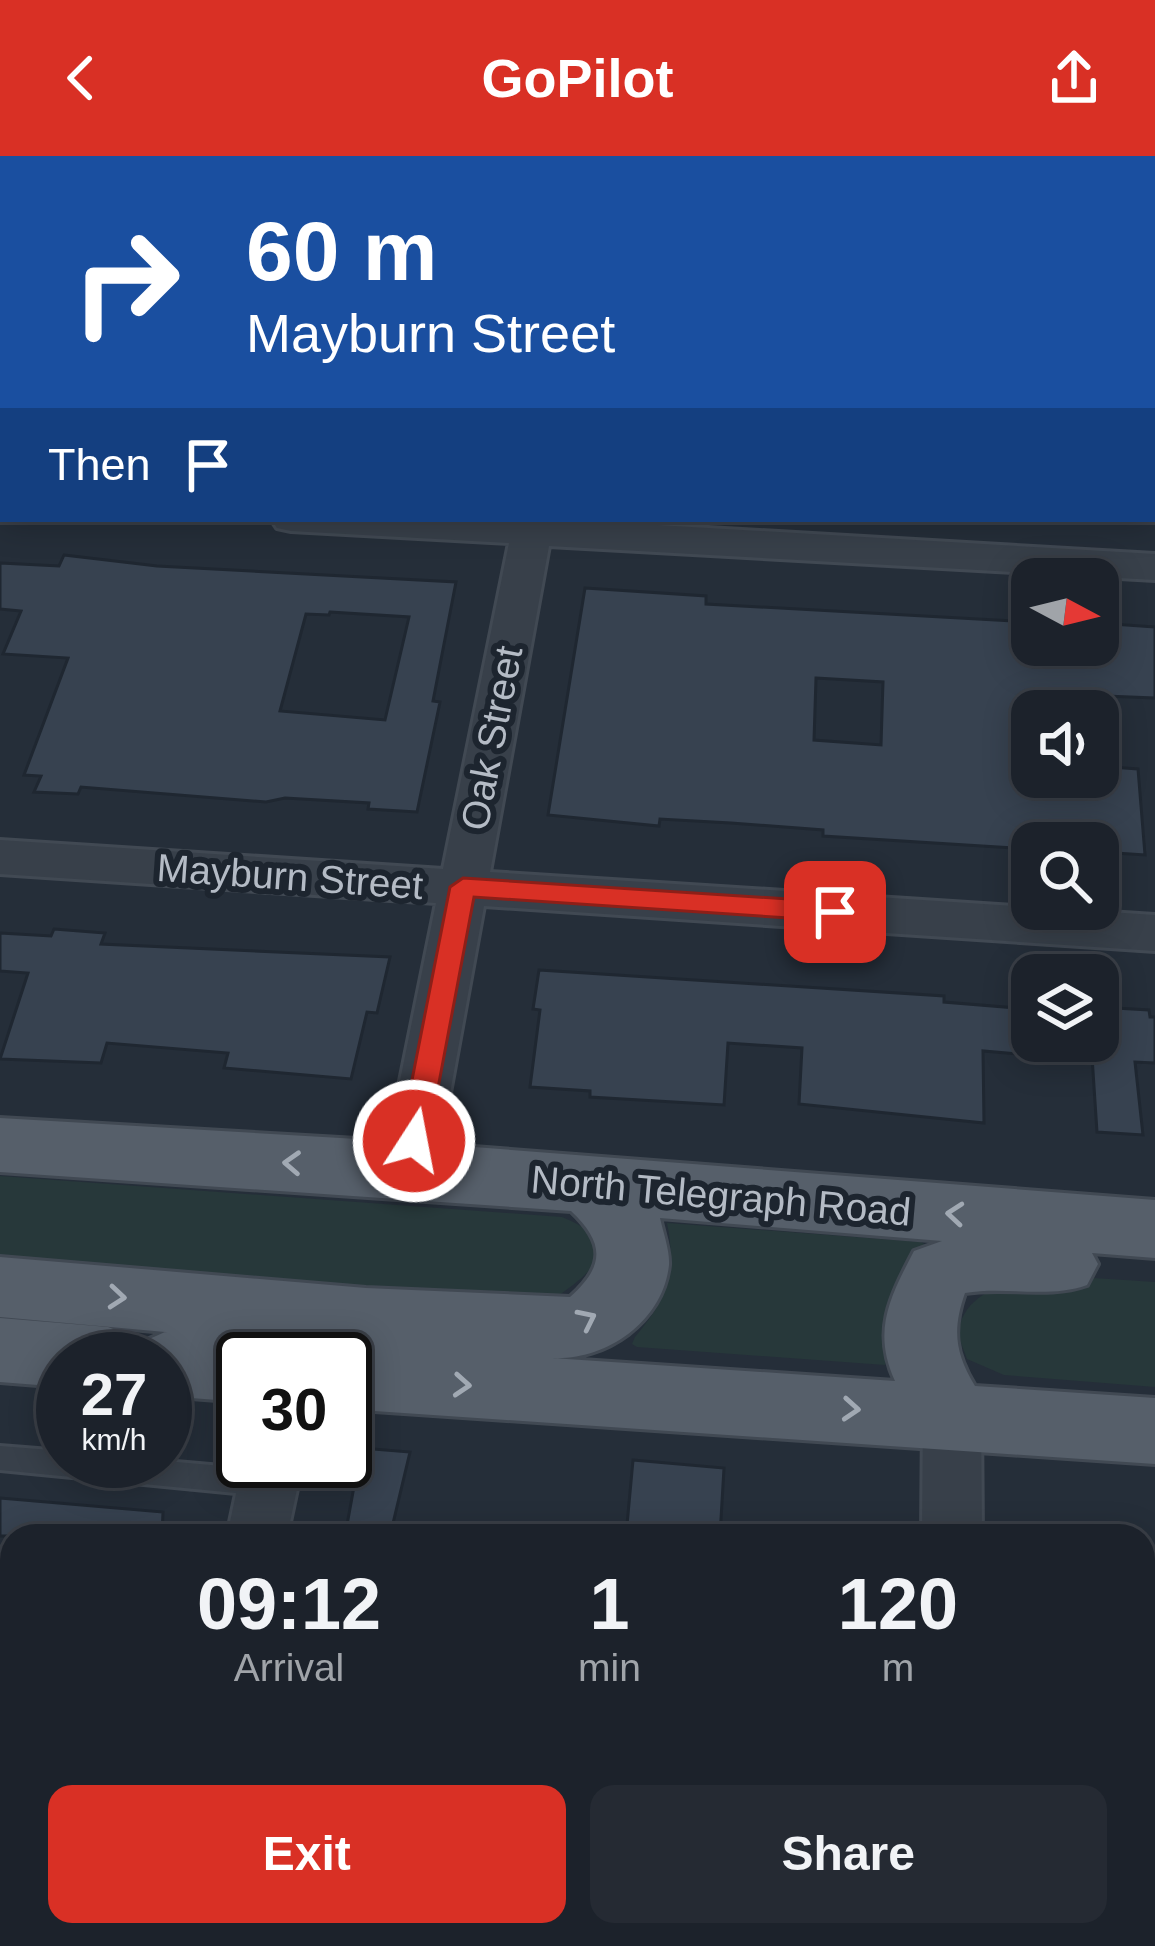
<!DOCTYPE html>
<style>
:root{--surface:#1c222b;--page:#252a33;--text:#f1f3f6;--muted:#a0a4a9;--line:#3a3f47;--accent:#d93025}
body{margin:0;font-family:Arial,sans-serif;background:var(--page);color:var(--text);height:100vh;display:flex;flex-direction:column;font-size:45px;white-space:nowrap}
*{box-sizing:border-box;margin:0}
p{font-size:39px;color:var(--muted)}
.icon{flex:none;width:66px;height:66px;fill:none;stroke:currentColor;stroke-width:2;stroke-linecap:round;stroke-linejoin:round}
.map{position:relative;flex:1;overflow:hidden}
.side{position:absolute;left:0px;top:1368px;width:1155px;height:423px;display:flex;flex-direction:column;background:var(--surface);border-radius:36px 36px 0 0;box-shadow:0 6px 30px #0003,0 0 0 3px var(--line)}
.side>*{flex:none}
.banner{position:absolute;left:0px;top:0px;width:1155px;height:366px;box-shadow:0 6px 30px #0003,0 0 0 3px var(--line);background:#1a4fa0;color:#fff;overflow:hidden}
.needle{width:78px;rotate:97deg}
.fabs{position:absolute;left:1011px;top:402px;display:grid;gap:24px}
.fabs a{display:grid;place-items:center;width:108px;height:108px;border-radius:24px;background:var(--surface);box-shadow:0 6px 30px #0003,0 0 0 3px var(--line);font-size:60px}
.speed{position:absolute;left:36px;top:1176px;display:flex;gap:24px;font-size:60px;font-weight:700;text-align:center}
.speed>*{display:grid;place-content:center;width:156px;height:156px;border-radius:50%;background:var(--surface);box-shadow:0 6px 30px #0003,0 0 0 3px var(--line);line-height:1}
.speed small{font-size:30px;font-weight:400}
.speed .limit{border:6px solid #111;border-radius:18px;background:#fff;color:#111}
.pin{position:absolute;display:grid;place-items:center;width:102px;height:102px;color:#fff;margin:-51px;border-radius:24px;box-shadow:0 6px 18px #0006}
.me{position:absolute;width:132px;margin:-66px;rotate:11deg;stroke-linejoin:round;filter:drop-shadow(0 0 9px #0008)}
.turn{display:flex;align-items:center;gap:42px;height:252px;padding:0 48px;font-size:54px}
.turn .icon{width:156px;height:156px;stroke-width:2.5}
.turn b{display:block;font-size:84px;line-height:102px}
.then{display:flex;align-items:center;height:114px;padding:0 48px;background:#0003;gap:24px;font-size:45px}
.eta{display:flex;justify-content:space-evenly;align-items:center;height:204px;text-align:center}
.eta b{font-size:72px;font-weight:700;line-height:84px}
.cta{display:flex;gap:24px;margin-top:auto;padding:24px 48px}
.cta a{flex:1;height:138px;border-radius:24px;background:var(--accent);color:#fff;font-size:48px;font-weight:700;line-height:138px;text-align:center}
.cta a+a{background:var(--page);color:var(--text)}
header{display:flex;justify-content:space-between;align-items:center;height:156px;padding:0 48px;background:var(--accent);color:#fff;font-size:54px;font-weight:700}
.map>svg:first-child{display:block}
.green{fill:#27383a}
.building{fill:#374250;stroke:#1f2731;stroke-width:3;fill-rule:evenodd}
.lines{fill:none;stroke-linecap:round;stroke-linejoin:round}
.lane-casing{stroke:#414953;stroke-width:6}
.street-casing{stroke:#414953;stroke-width:6}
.primary-casing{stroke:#414953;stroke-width:6}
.lane{fill:#38404a;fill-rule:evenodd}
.street{fill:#38404a;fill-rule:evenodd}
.primary{fill:#565f6a;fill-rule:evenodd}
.oneway{stroke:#a1a9b3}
.route{fill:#d93025;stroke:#8d1f18;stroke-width:3}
.labels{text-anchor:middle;stroke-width:12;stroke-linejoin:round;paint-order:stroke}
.street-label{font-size:39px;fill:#b4bbc5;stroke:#1d252f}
</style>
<header><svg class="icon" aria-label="back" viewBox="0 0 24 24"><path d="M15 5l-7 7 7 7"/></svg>GoPilot<svg class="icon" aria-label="share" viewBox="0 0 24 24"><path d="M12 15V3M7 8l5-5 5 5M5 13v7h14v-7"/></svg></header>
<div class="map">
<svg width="1155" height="1790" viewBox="0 0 1155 1790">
<rect width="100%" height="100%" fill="#252e39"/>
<g class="green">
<path d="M0 1020 562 1061C627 1087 593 1117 553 1143L0 1118Z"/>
<path d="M667 1067 921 1086 929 1091 885 1209 637 1191 632 1188 635 1181C666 1145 677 1115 667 1067Z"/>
<path d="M1047 1119 1155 1126V1231L1004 1219 967 1203 958 1179C962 1135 1011 1125 1047 1119Z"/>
</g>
<g class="building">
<path d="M64 399 157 410 456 426 433 545 440 546 417 656 368 653 369 647 285 642 266 646 81 631 78 638 34 636 41 620 24 619 68 502 3 498 21 455 0 453V407L59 410ZM330 456 409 461 385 564 280 555 306 458 329 459Z"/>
<path d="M585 432 706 440V448L1032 466V489H1098V467L1155 471V542L1032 537V621H1098V610L1138 613 1145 699 1101 696V687H1032V693L823 680V674L731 667 660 663 659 670 548 659ZM816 522 883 526 881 589 814 584Z"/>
<polygon points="54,773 105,777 101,788 390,801 377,857 367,856 351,923 224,912 228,897 107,887 101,907 0,903 28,817 0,815 0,777 51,780"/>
<polygon points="539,814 944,840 944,846 1016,852 1018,898 983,895 984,967 799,948 802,892 728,887 724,949 590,941 590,935 530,931 540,854 533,853"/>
<polygon points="1115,852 1149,854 1150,861 1155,861 1155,907 1135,906 1143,979 1097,976 1091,885 1118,885"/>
<polygon points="361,1292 410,1296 390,1380 345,1380"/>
<polygon points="633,1304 724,1312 720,1380 626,1380"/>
<polygon points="0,1342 163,1356 162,1380 0,1380"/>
</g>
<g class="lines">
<g class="lane-casing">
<g id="lane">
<polygon points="0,1290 63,1295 63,1305 165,1305 266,1314 276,1318 280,1327 276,1336 266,1340 0,1314"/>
<polygon points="0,1471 12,1472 12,1500 0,1499"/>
<polygon points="1143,1568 1155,1569 1155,1599 1143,1598"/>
</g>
</g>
<g class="street-casing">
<g id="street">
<rect x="580" y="0" width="34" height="3"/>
<rect x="0" y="74" width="3" height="20"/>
<rect x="1152" y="128" width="3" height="22"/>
<rect x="0" y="334" width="3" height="24"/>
<polygon points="271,363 554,363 1155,398 1155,424 549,390 490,716 1155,759 1155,795 484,750 436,1014 428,1029 409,1035 390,1029 382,1014 436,747 0,718 0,684 443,713 509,387 291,375 277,372"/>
<polygon points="952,1234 973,1242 981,1260 982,1380 922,1380 923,1260 931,1242"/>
<polygon points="243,1305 303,1305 287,1380 227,1380"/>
<polygon points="138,1779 206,1779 204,1790 136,1790"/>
<rect x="925" y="1779" width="68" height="11"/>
</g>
</g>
<g class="primary-casing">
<path id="primary" d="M0 962 409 986 1155 1044V1102L1092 1097 1098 1108 1087 1129C1048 1143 1006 1130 965 1137 952 1174 955 1197 975 1230L1155 1242V1308L345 1253V1203H316L338 1191 247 1183 269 1191 275 1203H243V1246L165 1240V1203H63V1231L0 1226V1162L108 1171 134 1181 138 1188 165 1176 176 1177 0 1161V1101L366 1132 570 1141C605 1110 605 1087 571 1055L0 1016ZM660 1062 942 1085 914 1095C890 1141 872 1175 895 1225L552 1202C605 1205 663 1166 669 1109 670 1095 663 1076 660 1062Z"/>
</g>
<use href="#lane" class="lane"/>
<use href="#street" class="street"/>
<use href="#primary" class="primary"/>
</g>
<defs><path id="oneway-chevron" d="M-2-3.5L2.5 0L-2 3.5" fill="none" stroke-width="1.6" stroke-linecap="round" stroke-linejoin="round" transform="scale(3)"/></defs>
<g class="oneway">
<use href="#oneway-chevron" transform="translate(292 1007) rotate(-177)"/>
<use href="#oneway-chevron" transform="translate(955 1058) rotate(-175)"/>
<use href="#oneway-chevron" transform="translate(117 1141) rotate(5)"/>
<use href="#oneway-chevron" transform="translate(587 1163) rotate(-26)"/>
<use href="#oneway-chevron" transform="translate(462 1229) rotate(4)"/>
<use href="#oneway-chevron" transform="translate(851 1253) rotate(4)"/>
</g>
<polygon class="route" points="463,722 835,746 848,756 835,765 474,741 428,985 424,993 404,993 400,985 450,731"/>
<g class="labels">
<g class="street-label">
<text transform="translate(491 582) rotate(-79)" y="14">Oak Street</text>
<text transform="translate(290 720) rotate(4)" y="14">Mayburn Street</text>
<text transform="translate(721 1039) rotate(5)" y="14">North Telegraph Road</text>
</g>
</g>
</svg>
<div class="fabs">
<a><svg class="needle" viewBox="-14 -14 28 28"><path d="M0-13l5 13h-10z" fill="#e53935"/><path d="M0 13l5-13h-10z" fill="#a0a4a9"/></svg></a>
<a><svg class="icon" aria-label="sound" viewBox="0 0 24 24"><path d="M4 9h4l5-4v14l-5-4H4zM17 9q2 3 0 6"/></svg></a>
<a><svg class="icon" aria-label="search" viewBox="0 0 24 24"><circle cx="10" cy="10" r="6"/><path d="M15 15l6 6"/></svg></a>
<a><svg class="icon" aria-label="layers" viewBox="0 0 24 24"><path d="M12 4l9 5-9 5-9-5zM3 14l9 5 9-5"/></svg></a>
</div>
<div class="speed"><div>27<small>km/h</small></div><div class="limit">30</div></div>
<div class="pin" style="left:835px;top:756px;background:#d93025"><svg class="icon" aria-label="arrive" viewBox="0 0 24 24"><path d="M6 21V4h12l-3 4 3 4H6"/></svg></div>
<svg class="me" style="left:414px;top:985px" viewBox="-20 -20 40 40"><circle r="17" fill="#d93025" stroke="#fff" stroke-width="3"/><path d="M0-11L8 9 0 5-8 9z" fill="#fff"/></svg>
<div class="banner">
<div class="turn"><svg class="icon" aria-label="right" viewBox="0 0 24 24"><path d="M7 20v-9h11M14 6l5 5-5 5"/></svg><div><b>60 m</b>Mayburn Street</div></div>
<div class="then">Then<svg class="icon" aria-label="arrive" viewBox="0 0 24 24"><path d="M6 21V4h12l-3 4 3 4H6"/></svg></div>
</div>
<section class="side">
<div class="eta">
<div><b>09:12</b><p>Arrival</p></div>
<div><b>1</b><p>min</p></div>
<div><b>120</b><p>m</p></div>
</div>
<div class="cta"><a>Exit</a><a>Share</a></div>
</section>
</div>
